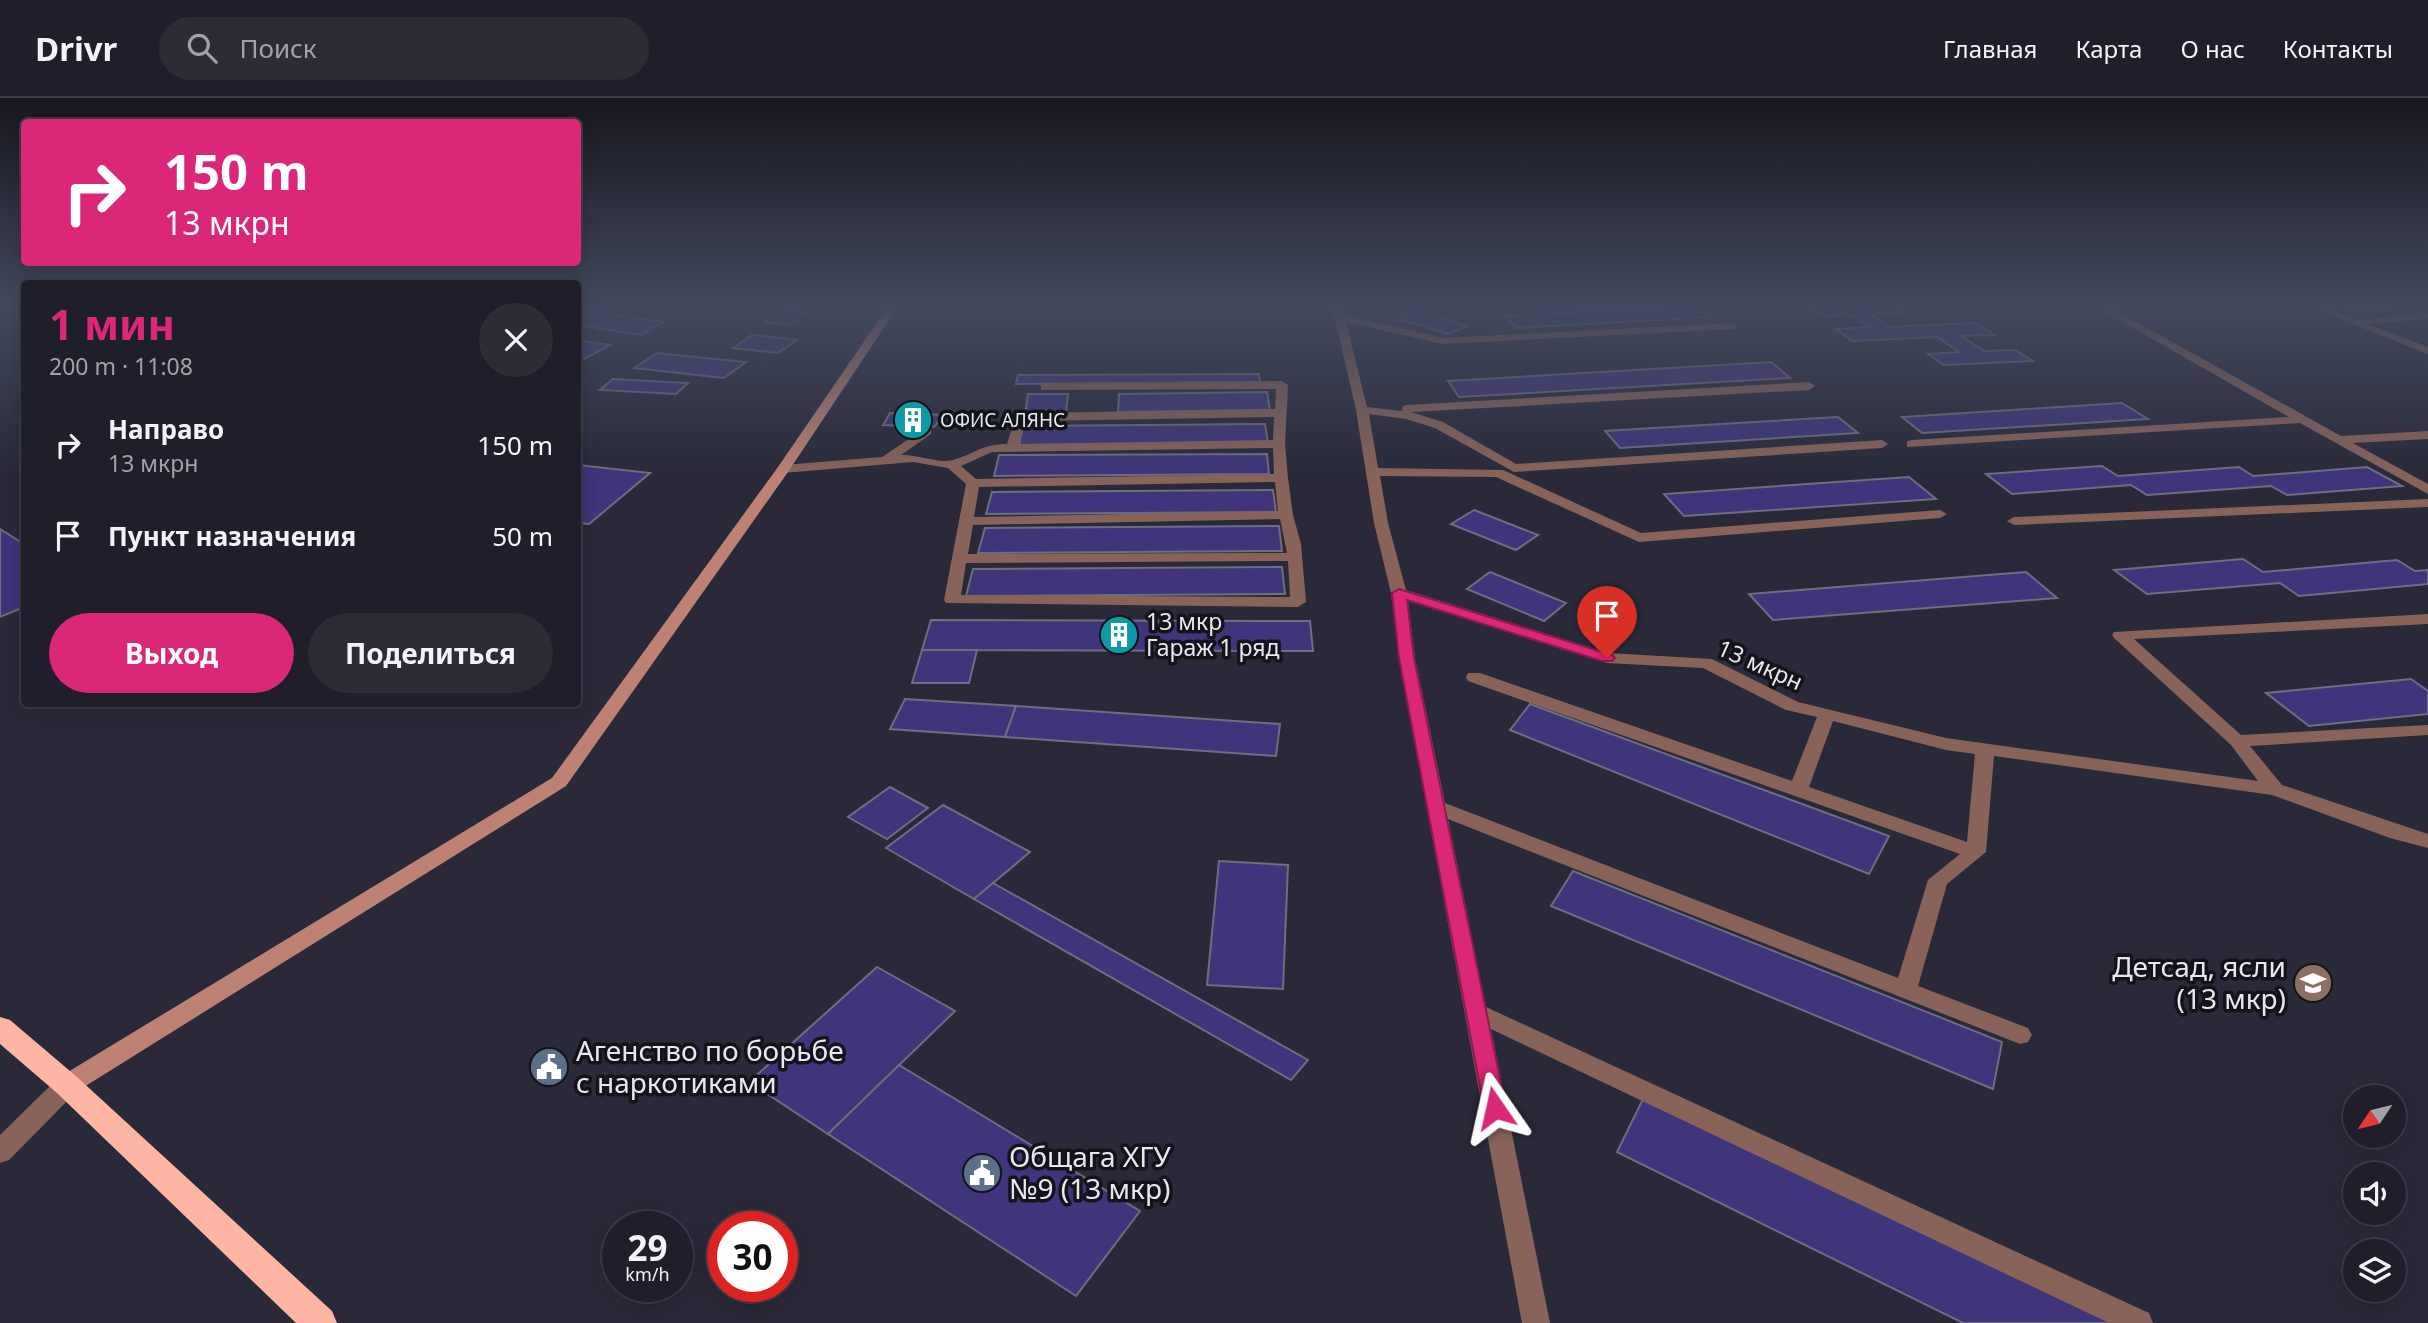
<!DOCTYPE html>
<html lang="ru">
<meta charset="utf-8">
<style>
:root{--surface:#1f1f2b;--page:#2c2c37;--text:#f1f3f6;--muted:#a1a2a9;--line:#3c3d47;--accent:#db2777}
body{margin:0;font-family:"Noto Sans",sans-serif;background:var(--page);color:var(--text);height:100vh;display:flex;flex-direction:column;font-size:26px;white-space:nowrap}
*{box-sizing:border-box;margin:0}
p{font-size:23px;color:var(--muted)}
.icon{flex:none;width:38px;height:38px;fill:none;stroke:currentColor;stroke-width:2;stroke-linecap:round;stroke-linejoin:round}
.map{position:relative;flex:1;overflow:hidden}
.sheet{position:absolute;left:21px;top:182px;width:560px;height:427px;display:flex;flex-direction:column;background:var(--surface);border-radius:7px;box-shadow:0 4px 18px #0003,0 0 0 2px var(--line)}
.sheet>*{flex:none}
.hud{position:absolute;left:21px;top:21px;width:560px;height:147px;border-radius:7px;box-shadow:0 4px 18px #0003,0 0 0 2px var(--line);background:#db2777;color:#fff;overflow:hidden}
.needle{width:46px;rotate:235deg}
.controls{position:absolute;left:2343px;top:987px;display:grid;gap:14px}
.controls a{display:grid;place-items:center;width:63px;height:63px;border-radius:50%;background:var(--surface);box-shadow:0 4px 18px #0003,0 0 0 2px var(--line);font-size:35px}
.speed{position:absolute;left:602px;top:1113px;display:flex;gap:14px;font-size:35px;font-weight:700;text-align:center}
.speed>*{display:grid;place-content:center;width:91px;height:91px;border-radius:50%;background:var(--surface);box-shadow:0 4px 18px #0003,0 0 0 2px var(--line);line-height:1}
.speed small{font-size:18px;font-weight:400}
.speed .limit{border:10px solid #d22;background:#fff;color:#111}
.pin{position:absolute;display:grid;place-items:center;width:60px;height:60px;color:#fff;margin:-72px -30px;border-radius:50% 50% 50% 0;rotate:-45deg;box-shadow:0 0 7px #0007}
.pin .icon{rotate:45deg}
.me{position:absolute;width:77px;margin:-38px;rotate:349deg;stroke-linejoin:round;filter:drop-shadow(0 0 5px #0008)}
.turn{display:flex;align-items:center;gap:24px;height:147px;padding:0 28px;font-size:32px}
.turn .icon{width:91px;height:91px;stroke-width:2.5}
.turn b{display:block;font-size:49px;line-height:60px}
.round{display:grid;place-items:center;flex:none;width:74px;height:74px;border-radius:37px;background:var(--page)}
.head{display:flex;align-items:center;justify-content:space-between;height:119px;padding:0 28px}
h1{font-size:42px;font-weight:700;line-height:52px;color:var(--accent)}
.cta{display:flex;gap:14px;margin-top:auto;padding:14px 28px}
.cta a{flex:1;height:80px;border-radius:42px;background:var(--accent);color:#fff;font-size:28px;font-weight:700;line-height:80px;text-align:center}
.cta a+a{background:var(--page);color:var(--text)}
ul{padding:0;list-style:none}
li{display:flex;align-items:center;gap:21px;height:91px;padding:0 28px}
li div{flex:1}
li b{display:block;font-size:26px}
li em{font-style:normal}
header{display:flex;align-items:center;gap:42px;box-sizing:border-box;height:98px;padding:0 35px;background:var(--surface);border-bottom:2px solid var(--line)}
header strong{font-size:33px}
nav{display:flex;gap:38px;margin-inline-start:auto;font-size:24px}
.search{width:490px;height:63px;background:var(--page);display:flex;align-items:center;gap:18px;box-sizing:border-box;padding:0 24px;border-radius:38px;color:var(--muted);font-size:26px}
.map>svg:first-child{display:block}
.building{fill:#3e357a;stroke:#6e6e80;stroke-width:2}
.lines{fill:none;stroke-linecap:round;stroke-linejoin:round}
.street{fill:#89635a;fill-rule:evenodd}
.secondary{fill:#bd8274;fill-rule:evenodd}
.highway{fill:#ffb5a3;fill-rule:evenodd}
.route{fill:#db2777;stroke:#8e194d;stroke-width:2}
.labels{text-anchor:middle;stroke-width:7;stroke-linejoin:round;paint-order:stroke}
.far-poi-label{font-size:19px;fill:#e7e7f1;stroke:#13131a;text-anchor:start}
.poi-label{font-size:23px;fill:#e7e7f1;stroke:#13131a;text-anchor:start}
.street-label{font-size:23px;fill:#e7e7f1;stroke:#13131a}
.near-poi-label{font-size:28px;fill:#e7e7f1;stroke:#13131a;text-anchor:start}
</style>
<header>
<strong>Drivr</strong>
<div class="search"><svg class="icon" aria-label="search" viewBox="0 0 24 24"><circle cx="10" cy="10" r="6"/><path d="M15 15l6 6"/></svg>Поиск</div>
<nav><a>Главная</a><a>Карта</a><a>О нас</a><a>Контакты</a></nav>
</header>
<div class="map">
<svg width="2428" height="1225" viewBox="0 0 2428 1225">
<rect width="100%" height="100%" fill="#292939"/>
<g class="building">
<polygon points="1806,207 1895,207 1905,214 1871,216 1889,229 1975,225 1994,237 1961,238 1984,253 2015,252 2033,263 1944,267 1928,256 1959,254 1937,239 1852,243 1836,231 1870,229 1852,217 1821,218"/>
<polygon points="2339,207 2428,207 2428,208 2354,213"/>
<polygon points="1700,208 1714,219 1516,230 1505,218"/>
<polygon points="578,212 664,224 641,237 578,227"/>
<polygon points="785,212 808,215 789,227 765,224"/>
<polygon points="1416,213 1467,228 1449,236 1398,221"/>
<polygon points="752,237 797,242 778,255 733,250"/>
<polygon points="578,242 610,247 584,261 578,260"/>
<polygon points="657,255 746,264 724,280 634,270"/>
<polygon points="1771,264 1790,280 1459,299 1448,283"/>
<polygon points="1259,276 1260,284 1016,286 1018,277"/>
<polygon points="613,281 688,285 676,296 600,292"/>
<polygon points="1267,294 1270,312 1118,314 1119,296"/>
<polygon points="1028,296 1068,296 1066,315 1025,316"/>
<polygon points="2122,305 2148,321 1922,335 1902,319"/>
<polygon points="890,315 944,317 934,329 883,327"/>
<polygon points="1838,319 1858,335 1620,350 1605,333"/>
<polygon points="1265,326 1268,345 1019,347 1023,328"/>
<polygon points="1267,356 1269,376 994,378 999,357"/>
<polygon points="578,367 650,375 589,426 578,425"/>
<polygon points="2102,368 2118,378 2239,369 2253,378 2367,369 2402,388 2287,397 2271,388 2147,397 2131,387 2012,396 1986,376"/>
<polygon points="1909,379 1936,401 1684,418 1664,396"/>
<polygon points="1273,392 1276,414 986,416 992,394"/>
<polygon points="1474,412 1538,437 1516,452 1451,426"/>
<polygon points="1279,428 1282,453 978,455 985,430"/>
<polygon points="0,431 24,446 24,509 0,519"/>
<polygon points="2243,461 2263,474 2397,462 2415,473 2428,472 2428,486 2299,498 2280,485 2147,496 2114,472"/>
<polygon points="1282,469 1285,496 966,498 973,471"/>
<polygon points="1490,474 1566,505 1544,523 1467,491"/>
<polygon points="2026,474 2057,500 1773,522 1749,496"/>
<polygon points="931,522 1310,523 1313,553 922,552"/>
<polygon points="922,552 977,552 969,585 912,585"/>
<polygon points="2411,581 2428,593 2428,616 2309,628 2266,595"/>
<polygon points="905,601 1016,608 1005,639 890,631"/>
<polygon points="1530,606 1889,738 1869,776 1510,632"/>
<polygon points="1016,608 1280,626 1276,658 1005,639"/>
<polygon points="890,689 928,710 887,741 848,719"/>
<polygon points="943,707 1030,754 974,801 886,750"/>
<polygon points="1219,763 1288,767 1283,891 1207,887"/>
<polygon points="1573,773 2002,944 1993,991 1551,808"/>
<polygon points="993,785 1308,962 1291,982 974,801"/>
<polygon points="877,869 955,913 828,1036 749,984"/>
<polygon points="899,967 1140,1113 1076,1198 828,1036"/>
<polygon points="1643,1001 2118,1225 1963,1225 1617,1054"/>
</g>
<g class="lines">
<g class="street">
<path d="M1332 207H1342L1345 217 1443 240 1733 225 1738 228 1733 231 1443 246 1346 224 1367 309 1402 313 1403 308 1407 307 1809 284 1815 288 1809 292 1411 314 1443 324 1516 366 1882 342 1888 346 1882 350 1514 374 1435 330 1406 321 1369 316 1378 370 1503 372 1641 435 1940 412 1947 416 1940 420 1639 444 1496 379 1380 378 1388 425 1406 492 1608 555 1712 561 1798 604 1946 640 2258 683 2231 647 2114 540 2112 537 2114 534 2428 516V526L2134 541 2241 637 2428 627V637L2250 648 2282 687 2428 736V750L2390 740 2272 697 1994 658 1986 754 1947 786 1918 888 2028 930 2032 937 2028 944 2020 946 1448 721 1486 909 2149 1215 2153 1225H2109L1491 931 1550 1225H1522L1399 560 1391 495 1374 425 1356 312ZM1408 503 1607 565 1703 570 1786 612 1817 619 1792 683 1480 575H1468L1466 579 1468 583 1960 756 1928 782 1898 880 1445 705 1415 560ZM1833 623 1946 652 1975 656 1967 744 1809 689Z"/>
<polygon points="2093,207 2106,207 2341,338 2428,333 2428,341 2353,345 2428,386 2428,396 2300,325 1907,349 1907,343 1912,342 2289,319"/>
<polygon points="2306,207 2320,207 2358,222 2428,215 2428,221 2368,226 2428,249 2428,256"/>
<path d="M1282 283 1288 287 1285 346 1288 380 1293 417 1301 446 1306 504 1298 509 946 505 944 502 966 386 948 370 913 364 783 375 776 371 783 367 882 359 927 329 931 330V336L901 357C918 356 938 366 953 362 975 356 981 346 1007 346L1014 324 1034 315 1275 311 1276 291 1041 292V286L1045 285ZM1274 319 1273 342 1020 346 1024 329 1036 323ZM1273 350 1274 376 976 381 961 368 992 354ZM1275 384 1278 413 974 419 979 389ZM1280 421 1287 455 968 456 973 427ZM1288 463 1290 499 961 497 966 465Z"/>
<polygon points="2428,401 2428,409 2014,427 2007,423 2014,419"/>
<polygon points="67,977 76,980 79,987 76,994 9,1062 0,1065 0,1037 58,980"/>
</g>
<polygon class="secondary" points="889,207 899,207 788,374 566,688 76,994 67,997 58,994 55,987 58,980 552,680 778,369"/>
<polygon class="highway" points="0,919 10,922 77,979 332,1213 337,1225 296,1225 57,995 0,946"/>
</g>
<linearGradient id="sky" x2="0" y2="1"><stop stop-color="#17171f"/><stop offset="0.55" stop-color="#43495f"/><stop offset="1" stop-color="#43495f" stop-opacity="0"/></linearGradient>
<rect width="2428" height="379" fill="url(#sky)"/>
<polygon class="route" points="1399,491 1612,557 1615,560 1612,563 1602,563 1407,502 1414,560 1506,1010 1503,1017 1495,1019 1487,1017 1484,1010 1399,560 1392,495"/>
<defs>
<g id="building-disc" transform="scale(2.0125)"><circle r="9.5" fill="#0f9aa8" stroke="#13131a"/><path d="M-4-6H4V6H1V3H-1V6H-4ZM-2.5-4.3h1.7v1.8h-1.7ZM.8-4.3h1.7v1.8H.8ZM-2.5-1h1.7V.8h-1.7ZM.8-1h1.7V.8H.8Z" fill="#fff"/></g>
<g id="school-disc" transform="scale(2.0125)"><circle r="9.5" fill="#8d6e63" stroke="#13131a"/><path d="M0-5L7-2L0 1L-7-2ZM-4 1L0 2.5L4 1V4Q0 6-4 4Z" fill="#fff"/></g>
<g id="civic-disc" transform="scale(2.0125)"><circle r="9.5" fill="#5c6f8a" stroke="#13131a"/><path d="M-.6-6.5H3V-4.5H.6V-3L4-1V1h2V6H-6V1h2V-1L-.6-3ZM-1.2 2.5V6h2.4V2.5Z" fill="#fff"/></g>
</defs>
<g fill-rule="evenodd">
<use href="#building-disc" x="913" y="322"/>
<use href="#building-disc" x="1119" y="537"/>
<use href="#school-disc" x="2313" y="885"/>
<use href="#civic-disc" x="549" y="969"/>
<use href="#civic-disc" x="982" y="1075"/>
</g>
<g class="labels">
<g class="far-poi-label">
<text x="940" y="329">ОФИС АЛЯНС</text>
</g>
<g class="poi-label">
<text x="1146" y="532">13 мкр<tspan x="1146" dy="26">Гараж 1 ряд</tspan></text>
</g>
<g class="street-label">
<text transform="translate(1760 567) rotate(24)" y="8">13 мкрн</text>
</g>
<g class="near-poi-label">
<text x="2286" y="879" text-anchor="end">Детсад, ясли<tspan x="2286" dy="32">(13 мкр)</tspan></text>
<text x="576" y="963">Агенство по борьбе<tspan x="576" dy="32">с наркотиками</tspan></text>
<text x="1009" y="1069">Общага ХГУ<tspan x="1009" dy="32">№9 (13 мкр)</tspan></text>
</g>
</g>
</svg>
<div class="controls">
<a><svg class="needle" viewBox="-14 -14 28 28"><path d="M0-13l5 13h-10z" fill="#e53935"/><path d="M0 13l5-13h-10z" fill="#a1a2a9"/></svg></a>
<a><svg class="icon" aria-label="sound" viewBox="0 0 24 24"><path d="M4 9h4l5-4v14l-5-4H4zM17 9q2 3 0 6"/></svg></a>
<a><svg class="icon" aria-label="layers" viewBox="0 0 24 24"><path d="M12 4l9 5-9 5-9-5zM3 14l9 5 9-5"/></svg></a>
</div>
<div class="speed"><div>29<small>km/h</small></div><div class="limit">30</div></div>
<div class="pin" style="left:1607px;top:560px;background:#d93025"><svg class="icon" aria-label="arrive" viewBox="0 0 24 24"><path d="M6 21V4h12l-3 4 3 4H6"/></svg></div>
<svg class="me" style="left:1495px;top:1010px" viewBox="-20 -20 40 40"><path d="M0-17L14 15 0 8-14 15z" fill="#db2777" stroke="#fff" stroke-width="4"/></svg>
<div class="hud">
<div class="turn"><svg class="icon" aria-label="right" viewBox="0 0 24 24"><path d="M7 20v-9h11M14 6l5 5-5 5"/></svg><div><b>150 m</b>13 мкрн</div></div>
</div>
<section class="sheet">
<div class="head"><div><h1>1 мин</h1><p>200 m · 11:08</p></div><a class="round"><svg class="icon" aria-label="close" viewBox="0 0 24 24"><path d="M6 6l12 12M18 6L6 18"/></svg></a></div>
<ul>
<li><svg class="icon" aria-label="right" viewBox="0 0 24 24"><path d="M7 20v-9h11M14 6l5 5-5 5"/></svg><div><b>Направо</b><p>13 мкрн</p></div><em>150 m</em></li>
<li><svg class="icon" aria-label="arrive" viewBox="0 0 24 24"><path d="M6 21V4h12l-3 4 3 4H6"/></svg><div><b>Пункт назначения</b></div><em>50 m</em></li>
</ul>
<div class="cta"><a>Выход</a><a>Поделиться</a></div>
</section>
</div>
